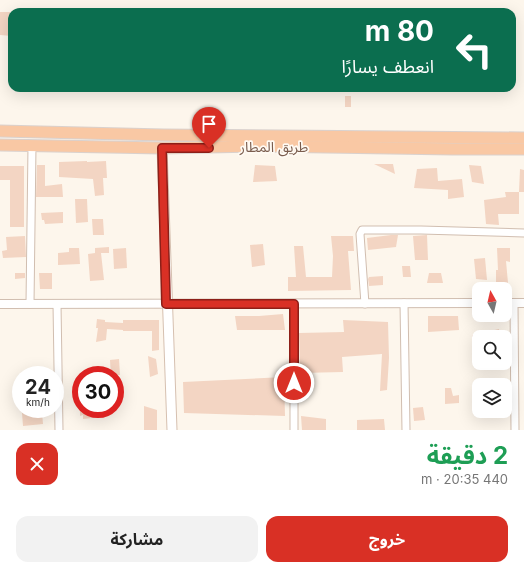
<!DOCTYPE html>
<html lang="ar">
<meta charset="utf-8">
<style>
:root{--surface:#fff;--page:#f2f2f2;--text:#222;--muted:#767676;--accent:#d93025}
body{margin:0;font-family:Inter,"Noto Sans Arabic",sans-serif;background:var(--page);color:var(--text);direction:rtl;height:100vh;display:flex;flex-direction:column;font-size:15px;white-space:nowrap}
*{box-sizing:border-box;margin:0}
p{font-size:13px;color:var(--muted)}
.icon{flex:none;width:22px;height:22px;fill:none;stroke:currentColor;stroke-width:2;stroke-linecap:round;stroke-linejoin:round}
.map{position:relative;height:430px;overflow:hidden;direction:ltr}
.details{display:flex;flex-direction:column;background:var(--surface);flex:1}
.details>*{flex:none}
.banner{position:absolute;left:8px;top:8px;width:508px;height:84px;border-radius:12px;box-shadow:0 4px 16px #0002;direction:rtl;background:#0b6e4f;color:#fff;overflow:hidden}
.needle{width:26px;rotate:352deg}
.controls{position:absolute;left:472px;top:282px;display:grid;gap:8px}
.controls a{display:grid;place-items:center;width:40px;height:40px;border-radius:8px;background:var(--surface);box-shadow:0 4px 16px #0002;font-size:20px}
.speed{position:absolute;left:12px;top:366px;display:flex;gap:8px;font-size:20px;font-weight:700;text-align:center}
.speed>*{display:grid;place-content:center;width:52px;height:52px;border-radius:50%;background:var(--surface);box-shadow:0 4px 16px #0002;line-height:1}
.speed small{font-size:10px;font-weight:400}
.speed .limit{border:6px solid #d22;background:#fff;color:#111}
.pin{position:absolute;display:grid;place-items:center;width:34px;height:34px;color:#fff;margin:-41px -17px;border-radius:50% 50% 50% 0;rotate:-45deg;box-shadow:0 0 4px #0007}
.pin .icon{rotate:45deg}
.me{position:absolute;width:44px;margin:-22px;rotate:0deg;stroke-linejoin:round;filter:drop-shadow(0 0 3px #0008)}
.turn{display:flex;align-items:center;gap:14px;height:84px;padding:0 16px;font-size:18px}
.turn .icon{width:52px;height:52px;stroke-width:2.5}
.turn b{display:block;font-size:28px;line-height:34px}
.round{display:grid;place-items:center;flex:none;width:42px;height:42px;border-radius:12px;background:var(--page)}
.head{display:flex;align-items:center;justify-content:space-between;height:68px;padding:0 16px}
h1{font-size:24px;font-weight:700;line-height:30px;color:#1e9e55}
.primary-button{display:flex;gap:8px;margin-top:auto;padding:8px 16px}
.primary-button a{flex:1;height:46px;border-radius:12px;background:var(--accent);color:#fff;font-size:16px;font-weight:700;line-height:46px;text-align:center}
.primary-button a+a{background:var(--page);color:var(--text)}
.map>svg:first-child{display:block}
.building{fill:#f3d5c3}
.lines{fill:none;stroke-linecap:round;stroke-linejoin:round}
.minor-casing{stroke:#d1beb0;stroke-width:9}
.tertiary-casing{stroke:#d1beb0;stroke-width:10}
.secondary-casing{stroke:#d6c0b0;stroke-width:11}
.trunk-casing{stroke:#dad1cd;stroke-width:13}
.minor{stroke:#fff;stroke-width:7}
.tertiary{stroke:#fff;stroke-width:8}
.secondary{stroke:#fff;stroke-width:9}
.trunk{stroke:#f9c8a4;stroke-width:11}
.route-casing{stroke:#8d1f18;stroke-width:10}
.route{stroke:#d93025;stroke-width:7}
.labels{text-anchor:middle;stroke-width:3.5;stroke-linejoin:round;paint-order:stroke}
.street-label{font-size:14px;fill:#7a5c4d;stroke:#fffaf3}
</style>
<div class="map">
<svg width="524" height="430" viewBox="0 0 524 430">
<rect width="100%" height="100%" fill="#fdf6ec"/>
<g class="building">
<polygon points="0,12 10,12 12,36 0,35"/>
<rect x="345" y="96" width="6" height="11"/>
<polygon points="87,161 87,162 106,161 107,178 103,178 104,195 95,196 93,179 59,177 59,162"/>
<polygon points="374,164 393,164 395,174"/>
<polygon points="37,165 45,165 45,186 62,184 63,197 36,197"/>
<polygon points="255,165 275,166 277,181 253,182"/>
<polygon points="469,165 481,166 484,184 472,182"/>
<polygon points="0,166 24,166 24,227 10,227 10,180 0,180"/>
<polygon points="437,168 438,181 462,179 464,197 448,199 448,190 414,188 417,169"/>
<polygon points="520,169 524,170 524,192 519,192"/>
<polygon points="505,192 519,192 519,214 498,214 499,225 486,224 484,200 506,197"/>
<polygon points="75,199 87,199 88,222 76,223"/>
<polygon points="63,212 63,223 45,224 44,220 42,220 41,213"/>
<polygon points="92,219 103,219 104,235 93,235"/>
<polygon points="391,235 398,235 396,247 368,250 367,238"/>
<polygon points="427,235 428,260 415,260 413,236"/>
<polygon points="25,236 26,257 3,258 2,251 7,250 6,237"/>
<polygon points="331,236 353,236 354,251 348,251 351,290 288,291 288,277 296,277 294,246 303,246 306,277 332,277 333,256"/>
<polygon points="263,244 265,265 252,267 250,245"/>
<polygon points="109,247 109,253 101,253 104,280 90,281 88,254 95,253 95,248"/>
<polygon points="69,248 79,248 80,264 58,265 58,253 69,252"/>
<polygon points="126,248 127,268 114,269 113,249"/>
<polygon points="497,248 510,248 510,262 506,261 508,283 496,282 496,270 498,270"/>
<polygon points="485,258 487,280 476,279 474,259"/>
<polygon points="402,266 410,266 411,277 403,277"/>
<polygon points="15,273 25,273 25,278 15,279"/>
<polygon points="39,273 52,273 52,289 40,289"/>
<polygon points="429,273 441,273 443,283 427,283"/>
<polygon points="383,276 383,285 369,286 368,279 369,277"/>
<polygon points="283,314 285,330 237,330 235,316 259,316"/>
<polygon points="428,316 458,316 459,330 428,332"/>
<polygon points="97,319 105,320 105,322 123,323 123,320 159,320 159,350 152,351 152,331 123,331 123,330 107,329 106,340 96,342 98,328 96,328"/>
<polygon points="343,320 388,322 389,358 387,390 380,391 382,354 342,357 343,372 300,373 299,333 344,332"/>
<polygon points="499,329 500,337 472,337 472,335"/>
<polygon points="148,356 156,359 158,374 150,377"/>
<polygon points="119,359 120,375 111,375 110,360"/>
<polygon points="284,377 285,416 184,413 183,382"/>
<polygon points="445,388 451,388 453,396 459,395 459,403 445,404"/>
<polygon points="144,406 157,410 157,430 144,430"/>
<polygon points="423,407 425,420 414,421 413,408"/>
<polygon points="91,409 92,418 83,419 83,415 80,416 80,410"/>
<polygon points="42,412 43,424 23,426 22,413"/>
<polygon points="301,416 326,419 326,430 302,430"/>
<polygon points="384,419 385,430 357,430 357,420"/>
</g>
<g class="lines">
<g class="minor-casing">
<g id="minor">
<polyline points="404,303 406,430"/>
<polyline points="514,303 515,430"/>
<polyline points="30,304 32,146"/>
<polyline points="57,304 59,430"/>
<polyline points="294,304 294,430"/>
<polyline points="365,304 360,234 362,230 421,230 524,233"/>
</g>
</g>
<g class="tertiary-casing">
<g id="tertiary">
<polyline points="505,303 524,303"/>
<polyline points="0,304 479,303"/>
</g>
</g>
<g class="secondary-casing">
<polyline id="secondary" points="162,148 172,430"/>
</g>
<g class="trunk-casing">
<g id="trunk">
<polyline points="0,131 164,135 524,138"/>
<polyline points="0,145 162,148 262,146 453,149 524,149"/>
</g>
</g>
<use href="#minor" class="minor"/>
<use href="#tertiary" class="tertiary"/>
<use href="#secondary" class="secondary"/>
<use href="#trunk" class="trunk"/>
</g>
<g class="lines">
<g class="route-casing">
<polyline id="route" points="209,148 162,148 166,304 294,304 294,383"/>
</g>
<use href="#route" class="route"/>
</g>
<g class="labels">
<g class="street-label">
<text x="274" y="152">طريق المطار</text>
</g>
</g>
</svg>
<div class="controls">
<a><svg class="needle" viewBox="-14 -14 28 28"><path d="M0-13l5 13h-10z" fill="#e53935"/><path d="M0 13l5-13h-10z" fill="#767676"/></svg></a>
<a><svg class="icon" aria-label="search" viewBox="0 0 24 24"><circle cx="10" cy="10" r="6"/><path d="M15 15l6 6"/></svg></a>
<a><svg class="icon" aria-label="layers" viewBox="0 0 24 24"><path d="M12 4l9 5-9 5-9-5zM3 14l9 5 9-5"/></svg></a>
</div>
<div class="speed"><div>24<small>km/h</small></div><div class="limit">30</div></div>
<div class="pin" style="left:209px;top:148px;background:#d93025"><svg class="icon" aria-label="arrive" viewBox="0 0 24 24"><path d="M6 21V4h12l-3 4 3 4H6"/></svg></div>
<svg class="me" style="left:294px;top:383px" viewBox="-20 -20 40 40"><circle r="17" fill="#d93025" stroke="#fff" stroke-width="3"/><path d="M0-11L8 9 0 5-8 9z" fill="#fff"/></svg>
<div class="banner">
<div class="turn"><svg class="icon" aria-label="left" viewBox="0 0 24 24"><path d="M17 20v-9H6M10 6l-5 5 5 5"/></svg><div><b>80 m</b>انعطف يسارًا</div></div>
</div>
</div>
<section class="details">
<div class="head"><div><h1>2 دقيقة</h1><p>440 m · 20:35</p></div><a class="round" style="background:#d93025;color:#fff"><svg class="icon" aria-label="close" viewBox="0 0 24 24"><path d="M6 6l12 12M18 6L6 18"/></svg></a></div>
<div class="primary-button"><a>خروج</a><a>مشاركة</a></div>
</section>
